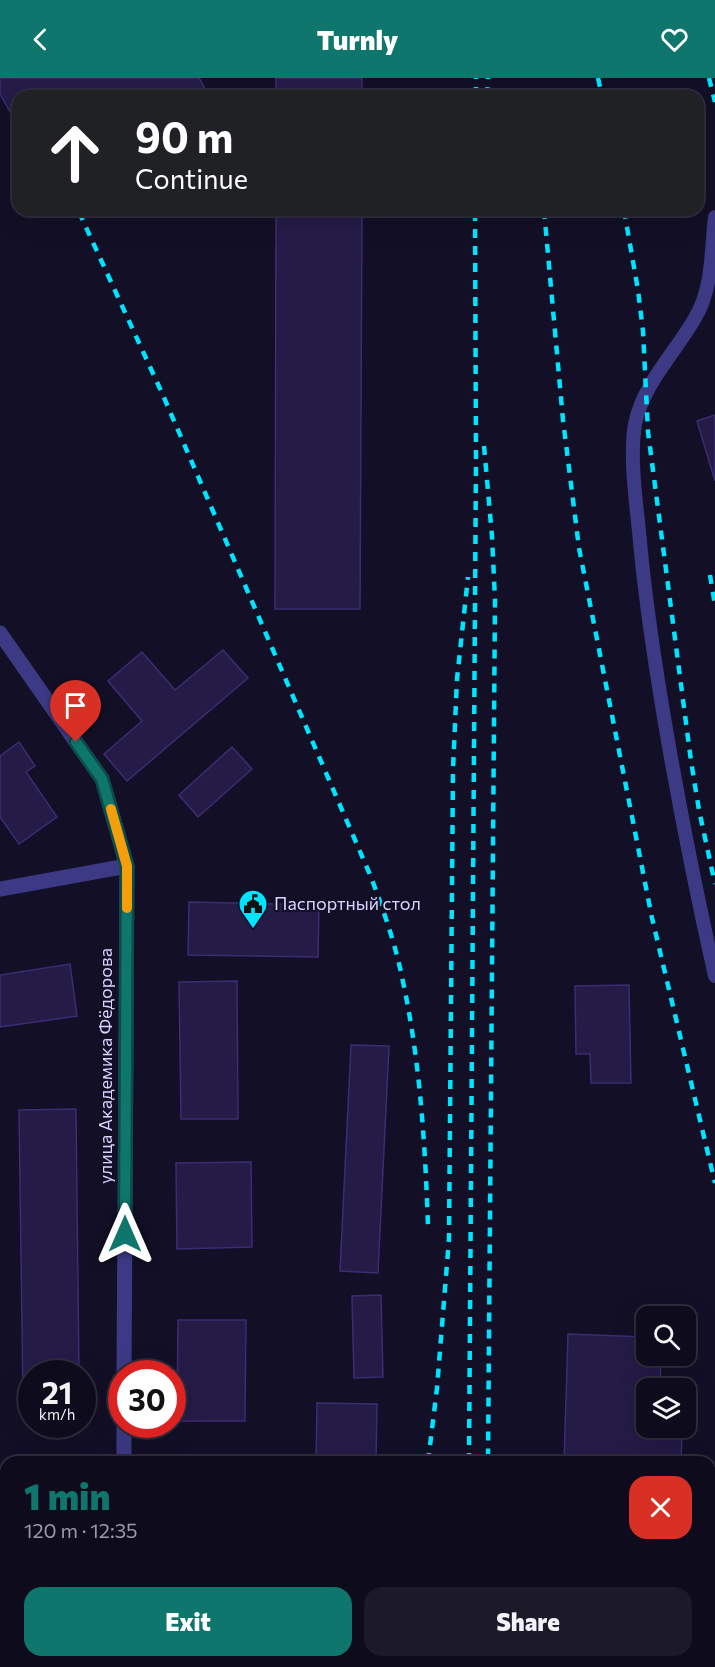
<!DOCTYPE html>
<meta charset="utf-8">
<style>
:root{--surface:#0e0b1c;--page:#1c1929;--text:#f1f3f6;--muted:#9b9ba3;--line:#2e2b3b;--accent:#0f766e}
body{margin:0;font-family:Commissioner,sans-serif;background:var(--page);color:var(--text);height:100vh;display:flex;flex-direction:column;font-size:22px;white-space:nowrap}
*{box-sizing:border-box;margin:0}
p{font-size:20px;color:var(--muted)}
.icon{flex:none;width:33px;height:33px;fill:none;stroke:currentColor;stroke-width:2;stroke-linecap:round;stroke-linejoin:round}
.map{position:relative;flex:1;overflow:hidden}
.sheet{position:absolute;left:0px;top:1378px;width:716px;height:212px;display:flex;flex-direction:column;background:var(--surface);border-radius:18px 18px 0 0;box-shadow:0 6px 24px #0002,0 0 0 2px var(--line)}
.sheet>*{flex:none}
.guide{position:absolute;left:12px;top:12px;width:692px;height:126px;border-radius:18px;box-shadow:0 6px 24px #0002,0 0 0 2px var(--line);background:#202124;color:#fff;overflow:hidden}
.controls{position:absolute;left:636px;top:1228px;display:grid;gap:12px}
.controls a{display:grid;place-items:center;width:60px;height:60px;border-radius:12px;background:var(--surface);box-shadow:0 6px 24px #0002,0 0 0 2px var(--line);font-size:30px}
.speed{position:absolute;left:18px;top:1282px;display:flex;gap:12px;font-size:30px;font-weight:700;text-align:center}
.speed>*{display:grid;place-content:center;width:78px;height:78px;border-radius:50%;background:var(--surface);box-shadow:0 6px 24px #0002,0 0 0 2px var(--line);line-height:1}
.speed small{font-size:15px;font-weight:400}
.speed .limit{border:9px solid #d22;background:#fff;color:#111}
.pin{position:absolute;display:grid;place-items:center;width:51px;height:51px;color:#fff;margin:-62px -26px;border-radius:50% 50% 50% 0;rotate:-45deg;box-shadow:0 0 6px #0007}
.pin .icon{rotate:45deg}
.me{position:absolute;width:66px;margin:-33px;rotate:0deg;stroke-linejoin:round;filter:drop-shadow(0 0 4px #0008)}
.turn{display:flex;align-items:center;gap:21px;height:126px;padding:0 24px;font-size:27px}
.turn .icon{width:78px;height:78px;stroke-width:2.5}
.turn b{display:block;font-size:42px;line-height:51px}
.round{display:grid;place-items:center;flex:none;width:63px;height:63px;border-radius:18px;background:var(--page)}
.headline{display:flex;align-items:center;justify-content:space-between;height:102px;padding:0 24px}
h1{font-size:36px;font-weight:800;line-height:45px;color:var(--accent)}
.button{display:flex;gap:12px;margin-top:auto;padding:12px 24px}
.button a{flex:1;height:69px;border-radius:18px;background:var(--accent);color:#fff;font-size:24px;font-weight:800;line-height:69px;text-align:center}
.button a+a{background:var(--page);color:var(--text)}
header{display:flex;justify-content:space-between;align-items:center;height:78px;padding:0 24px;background:var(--accent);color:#fff;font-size:27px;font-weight:800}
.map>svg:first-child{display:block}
.building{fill:#241b47;stroke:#3b2d73;stroke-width:1.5}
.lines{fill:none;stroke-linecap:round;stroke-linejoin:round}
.lane{stroke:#3d3a85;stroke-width:14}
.street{stroke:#3d3a85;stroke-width:15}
.rail{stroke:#00e5ff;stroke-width:4.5;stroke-dasharray:9 8;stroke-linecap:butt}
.route-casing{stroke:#0a4d48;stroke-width:15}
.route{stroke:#0f766e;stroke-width:10}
.slow{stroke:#f59e0b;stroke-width:10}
.labels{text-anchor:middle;stroke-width:4.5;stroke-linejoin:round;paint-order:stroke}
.poi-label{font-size:18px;fill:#d9d4ff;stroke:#130f26;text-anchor:start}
.street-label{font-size:18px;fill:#d9d4ff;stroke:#130f26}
</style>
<header><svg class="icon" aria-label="back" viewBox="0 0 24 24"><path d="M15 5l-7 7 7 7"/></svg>Turnly<svg class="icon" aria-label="heart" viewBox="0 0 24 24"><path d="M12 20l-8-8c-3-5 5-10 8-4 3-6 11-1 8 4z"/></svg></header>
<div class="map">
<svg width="715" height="1589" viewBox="0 0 715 1589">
<rect width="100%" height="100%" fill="#130f26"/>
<g class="building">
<polygon points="0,0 199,0 209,18 18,18 18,48 0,16"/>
<rect x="276" y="0" width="86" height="18"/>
<polygon points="66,132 83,132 70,139"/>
<polygon points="276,132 362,132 360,531 275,531"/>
<polygon points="715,337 715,403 697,343"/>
<polygon points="223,572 248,600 127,703 104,676 142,643 108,603 142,574 175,612"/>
<polygon points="19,664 35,688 26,694 57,739 19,766 0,739 0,678"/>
<polygon points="232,669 252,691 198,739 179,717"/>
<polygon points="189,824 319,827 318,879 188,877"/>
<polygon points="70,886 77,938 0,949 0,897"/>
<polygon points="237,903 238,1041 181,1041 179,904"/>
<polygon points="629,907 631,1005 591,1005 590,976 576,976 575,908"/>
<polygon points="351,967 389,968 378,1195 340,1193"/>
<polygon points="76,1031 79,1296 32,1296 32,1321 23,1321 19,1032"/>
<polygon points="251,1084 252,1169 177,1171 176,1085"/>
<polygon points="381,1217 383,1299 354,1300 352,1218"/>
<polygon points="178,1242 246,1242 245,1343 177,1343"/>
<polygon points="568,1256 646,1259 646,1278 661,1278 660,1311 646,1311 646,1350 659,1350 658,1355 682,1356 681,1384 564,1384"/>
<polygon points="317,1325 377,1326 376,1384 316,1384"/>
<rect x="17" y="1584" width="53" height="5"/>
<rect x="168" y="1584" width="51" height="5"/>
<polygon points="622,1584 697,1584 698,1589 652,1589 651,1585 631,1589 623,1589"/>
</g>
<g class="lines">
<g class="lane">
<path d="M715 139C711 173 713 210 695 240 675 275 643 306 635 346 629 382 637 428 640 464 646 529 656 593 667 657 681 738 697 818 715 898"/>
<polyline points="248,1589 248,1584"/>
</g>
<g class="street">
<polyline points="0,555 102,701 127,788 124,1296"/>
<polyline points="0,811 127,788"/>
<polyline points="124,1384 124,1347"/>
<polyline points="123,1589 123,1584"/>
</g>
<g class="rail">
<polyline points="598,0 602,18"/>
<polyline points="709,0 715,24"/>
<polyline points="476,18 476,0"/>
<polyline points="487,18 488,0"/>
<polyline points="544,132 563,342 579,470 652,840 715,1105"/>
<polyline points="624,132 638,212 643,253 648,354 691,683 699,732 715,806"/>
<path d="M79 134 162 315 371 799C383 831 395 865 402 899 420 981 425 1064 428 1148"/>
<polyline points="484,368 492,458 495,522 488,1384"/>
<polyline points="710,497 715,527"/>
<polyline points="428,1384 437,1310 449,1161 453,691 457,601 468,499"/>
<polyline points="469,1384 476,383 475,132"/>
<polyline points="404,1589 405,1584"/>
<polyline points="467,1589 467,1584"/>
<polyline points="486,1589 486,1584"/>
</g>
</g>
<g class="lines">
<g class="route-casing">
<polyline id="route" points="76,664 102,701 127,788 125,1156"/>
</g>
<use href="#route" class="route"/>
<polyline class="slow" points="111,731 127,788 127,830"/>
</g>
<defs>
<g id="civic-pin" transform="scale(1.5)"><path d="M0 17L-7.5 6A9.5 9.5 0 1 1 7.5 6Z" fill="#00e5ff" stroke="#130f26"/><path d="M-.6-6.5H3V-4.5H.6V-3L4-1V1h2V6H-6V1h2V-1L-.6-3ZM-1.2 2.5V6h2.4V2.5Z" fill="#111"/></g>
</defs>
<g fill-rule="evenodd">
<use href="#civic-pin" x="253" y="826"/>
</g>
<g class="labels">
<g class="poi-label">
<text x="274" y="832">Паспортный стол</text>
</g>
<g class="street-label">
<text transform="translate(106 988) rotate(-90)" y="6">улица Академика Фёдорова</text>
</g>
</g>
</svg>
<div class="controls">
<a><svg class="icon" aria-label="search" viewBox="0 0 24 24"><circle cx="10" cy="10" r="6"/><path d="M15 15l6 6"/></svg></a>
<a><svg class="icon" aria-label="layers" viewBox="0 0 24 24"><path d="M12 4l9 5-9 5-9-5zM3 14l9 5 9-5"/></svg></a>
</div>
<div class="speed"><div>21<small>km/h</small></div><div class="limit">30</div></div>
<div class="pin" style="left:76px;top:664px;background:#d93025"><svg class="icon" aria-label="arrive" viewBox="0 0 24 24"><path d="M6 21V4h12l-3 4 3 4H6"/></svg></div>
<svg class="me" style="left:125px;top:1156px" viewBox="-20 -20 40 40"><path d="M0-17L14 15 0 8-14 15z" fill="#0f766e" stroke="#fff" stroke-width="4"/></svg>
<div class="guide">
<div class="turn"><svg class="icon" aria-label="ahead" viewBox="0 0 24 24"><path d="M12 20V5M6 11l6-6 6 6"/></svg><div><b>90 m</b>Continue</div></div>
</div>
<section class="sheet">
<div class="headline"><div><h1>1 min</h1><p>120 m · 12:35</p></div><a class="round" style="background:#d93025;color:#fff"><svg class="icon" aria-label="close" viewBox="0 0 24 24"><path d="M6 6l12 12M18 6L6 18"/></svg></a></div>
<div class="button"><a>Exit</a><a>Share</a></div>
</section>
</div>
